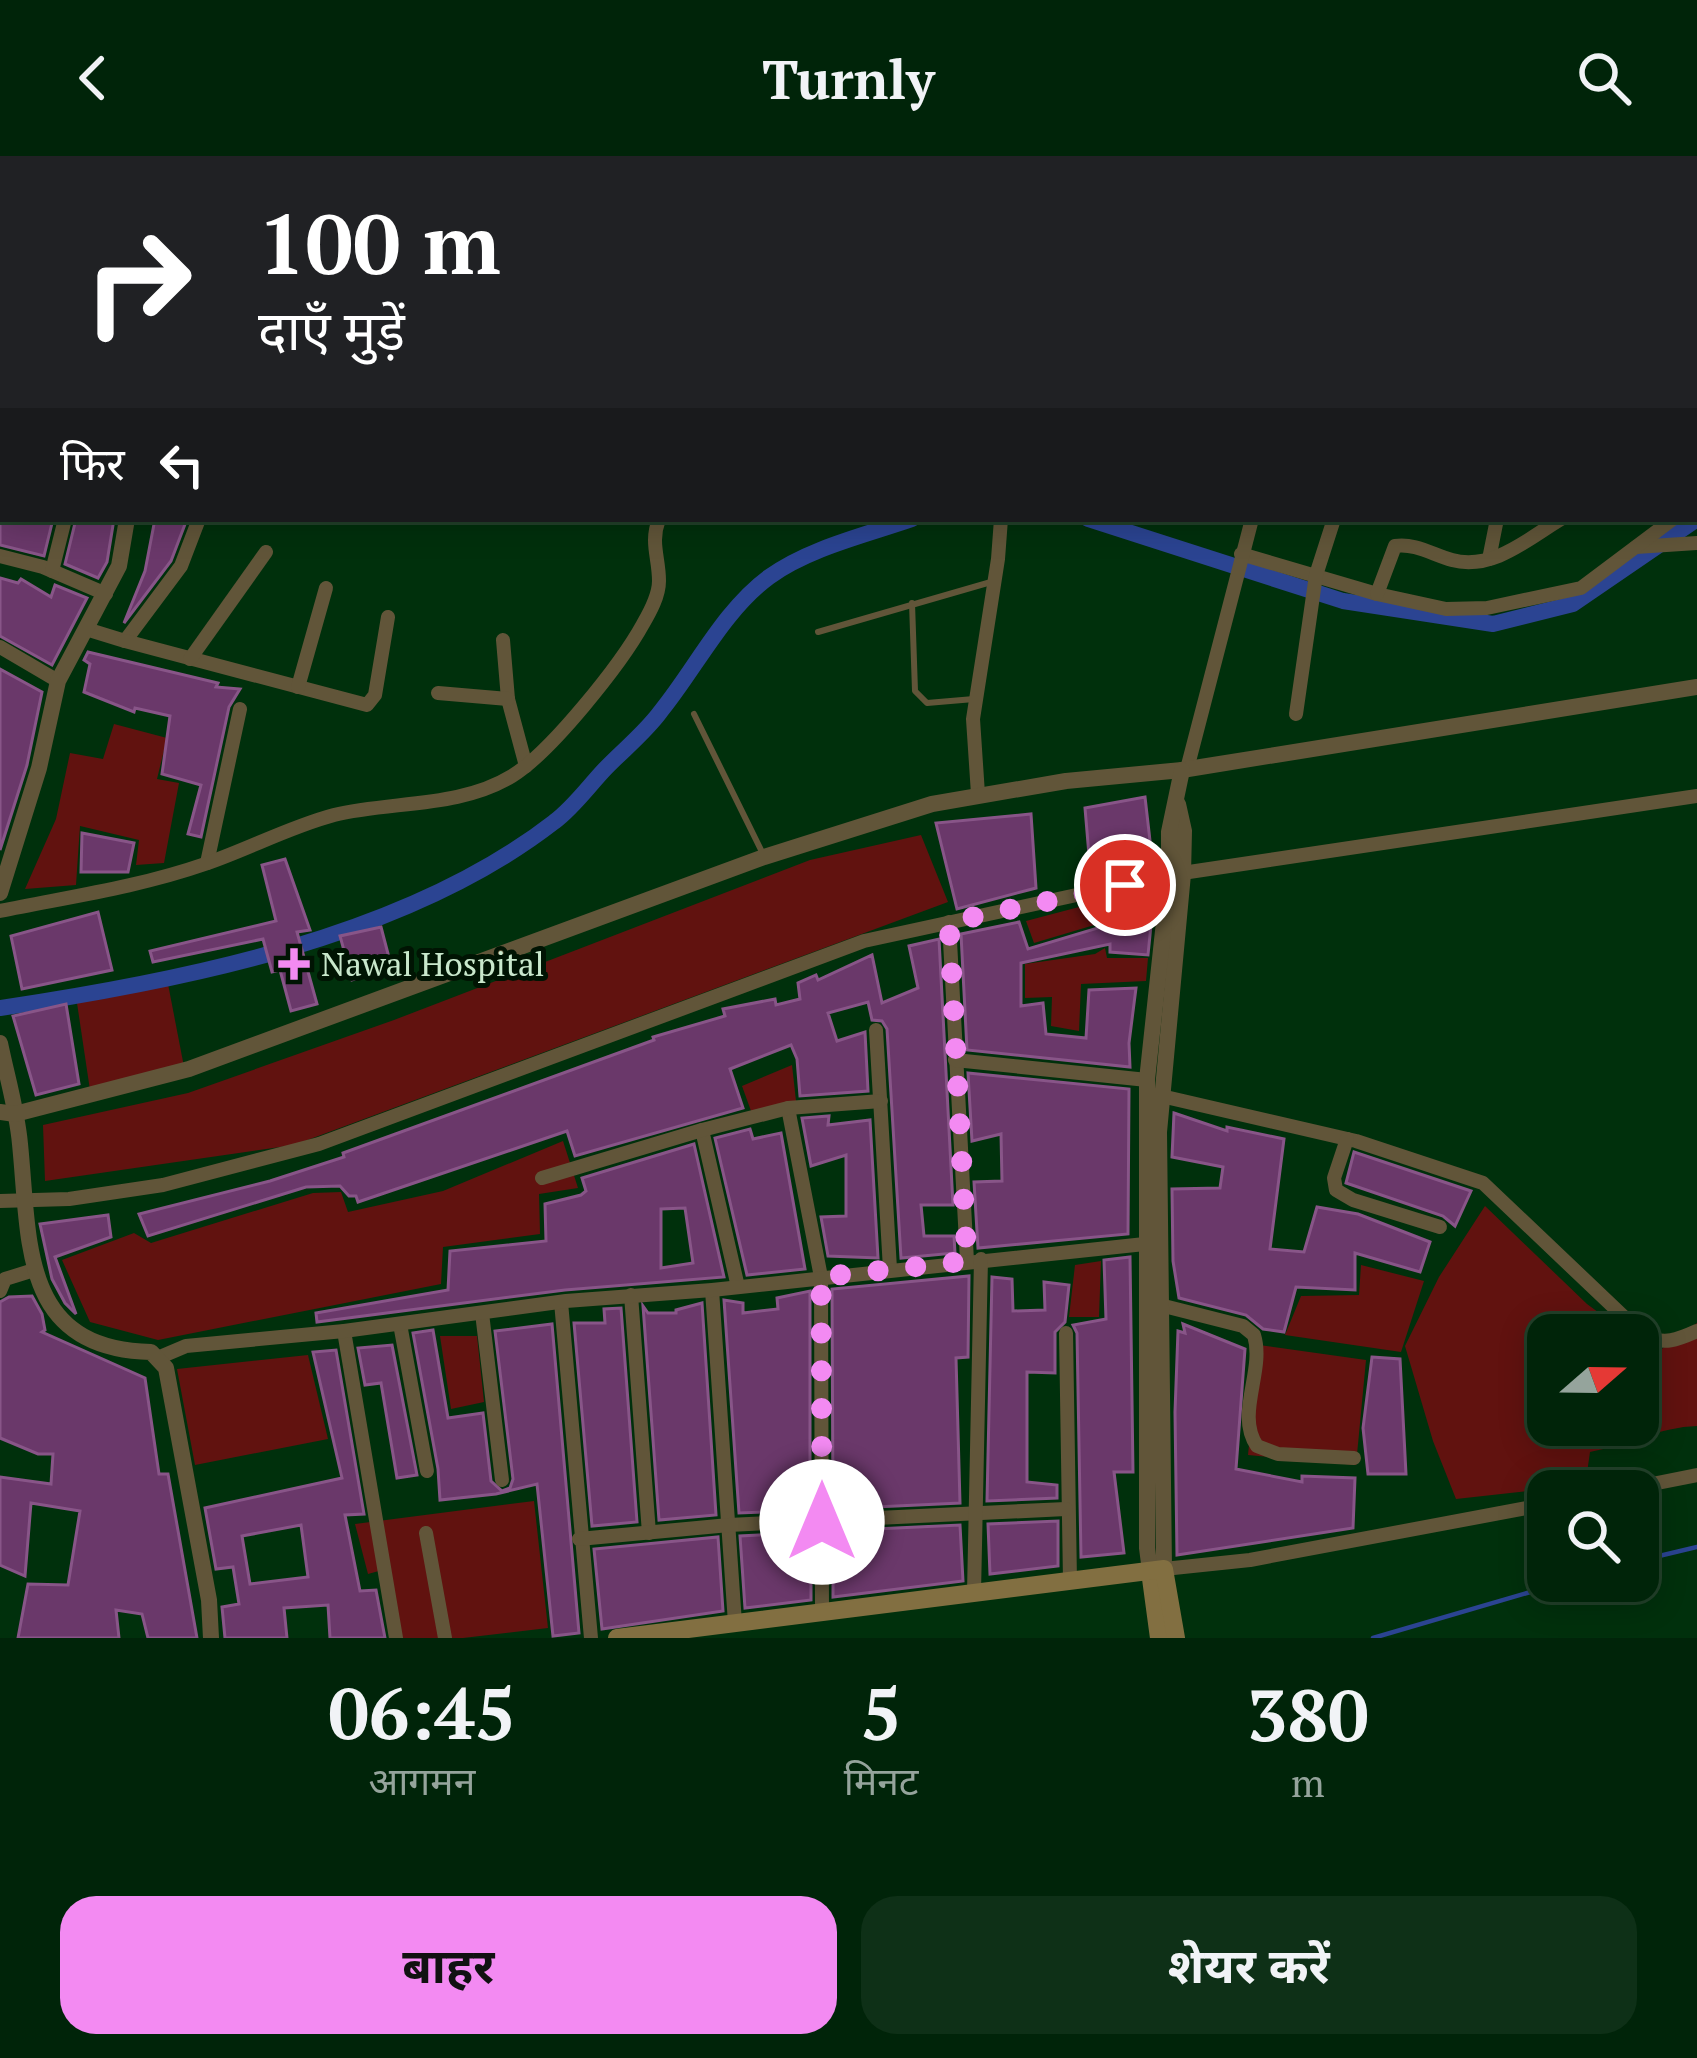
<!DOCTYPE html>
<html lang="hi">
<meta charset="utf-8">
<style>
:root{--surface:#002409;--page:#0e3017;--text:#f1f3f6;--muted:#95a49c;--line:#22412a;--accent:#f38af2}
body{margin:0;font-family:"PT Serif","Noto Sans Devanagari",serif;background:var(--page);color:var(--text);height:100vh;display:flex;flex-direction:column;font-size:45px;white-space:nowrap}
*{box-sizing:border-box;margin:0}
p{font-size:39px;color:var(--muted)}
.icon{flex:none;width:66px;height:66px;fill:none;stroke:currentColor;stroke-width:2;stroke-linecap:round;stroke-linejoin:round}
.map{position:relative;height:1482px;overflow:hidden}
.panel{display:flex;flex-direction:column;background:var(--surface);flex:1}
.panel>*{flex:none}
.hud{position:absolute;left:0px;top:0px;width:1698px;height:366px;box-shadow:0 6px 30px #0003,0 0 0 3px var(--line);background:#202124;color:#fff;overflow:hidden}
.needle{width:78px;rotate:70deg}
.tools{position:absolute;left:1527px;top:1158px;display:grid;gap:24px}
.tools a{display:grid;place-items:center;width:132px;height:132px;border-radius:24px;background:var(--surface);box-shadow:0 6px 30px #0003,0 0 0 3px var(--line);font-size:60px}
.pin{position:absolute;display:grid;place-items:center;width:102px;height:102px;color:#fff;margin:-51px;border:6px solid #fff;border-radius:50%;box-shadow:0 3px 12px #0007}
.me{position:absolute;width:132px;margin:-66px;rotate:0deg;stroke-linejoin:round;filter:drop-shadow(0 0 9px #0008)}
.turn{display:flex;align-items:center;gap:42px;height:252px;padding:0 60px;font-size:54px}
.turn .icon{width:156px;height:156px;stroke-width:2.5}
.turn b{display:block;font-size:84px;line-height:102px}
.then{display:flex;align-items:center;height:114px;padding:0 60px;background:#0003;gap:24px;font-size:45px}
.eta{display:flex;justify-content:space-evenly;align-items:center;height:204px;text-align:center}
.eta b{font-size:72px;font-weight:700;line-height:84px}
.button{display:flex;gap:24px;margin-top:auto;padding:24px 60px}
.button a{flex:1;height:138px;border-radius:36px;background:var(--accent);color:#111;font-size:48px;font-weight:700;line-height:138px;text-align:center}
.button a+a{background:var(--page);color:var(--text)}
header{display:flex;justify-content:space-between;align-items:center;height:156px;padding:0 60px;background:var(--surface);font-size:54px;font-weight:700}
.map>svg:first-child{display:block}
.green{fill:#61120f}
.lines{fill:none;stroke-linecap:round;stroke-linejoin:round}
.stream{stroke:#2b4492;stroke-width:4.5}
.canal{stroke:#2b4492;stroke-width:16}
.building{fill:#6a386a;stroke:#858;stroke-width:3;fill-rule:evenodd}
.service{stroke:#615539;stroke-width:6}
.minor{stroke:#615539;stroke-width:14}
.tertiary{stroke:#615539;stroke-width:16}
.secondary{stroke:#826f41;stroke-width:18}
.route{stroke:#f38af2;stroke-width:21;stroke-dasharray:0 37.8}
.poi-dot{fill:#f38af2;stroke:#001403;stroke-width:4.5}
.labels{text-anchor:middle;stroke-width:10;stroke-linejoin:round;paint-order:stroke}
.poi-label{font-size:33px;fill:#c9e8cc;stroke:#001403;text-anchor:start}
</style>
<header><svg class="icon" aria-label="back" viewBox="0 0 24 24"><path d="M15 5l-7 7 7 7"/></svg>Turnly<svg class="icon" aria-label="search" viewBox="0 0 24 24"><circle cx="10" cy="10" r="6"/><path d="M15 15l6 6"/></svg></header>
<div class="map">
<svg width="1697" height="1482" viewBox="0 0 1697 1482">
<rect width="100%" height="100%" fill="#00300c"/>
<g class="green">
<polygon points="114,568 167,582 157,623 179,627 164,707 136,709 139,684 80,670 76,729 25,733 56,663 70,597 103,603"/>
<polygon points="921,679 948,746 294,989 45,1025 43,969 188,937 394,864 810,704"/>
<polygon points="1098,746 1101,767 1034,787 1026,765"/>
<polygon points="1105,792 1107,802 1148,802 1146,825 1081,828 1079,875 1051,870 1052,841 1025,842 1025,808 1095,798"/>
<polygon points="168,828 185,916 90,934 77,847"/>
<polygon points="792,909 797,954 755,966 742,930"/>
<polygon points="563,985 578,1032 539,1038 540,1078 443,1091 441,1128 158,1184 90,1166 62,1104 134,1077 151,1087 313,1037 341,1036 348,1056 443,1035"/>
<path d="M1485 1050 1587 1148 1629 1179H1548V1269H1638V1186L1655 1198 1697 1167V1270C1661 1271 1626 1289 1590 1296L1586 1324 1538 1334 1456 1343 1433 1285 1405 1190 1439 1121Z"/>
<polygon points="1101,1105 1099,1161 1069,1161 1075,1109"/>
<polygon points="1361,1109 1424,1125 1401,1196 1285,1179 1301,1140 1359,1139"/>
<polygon points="440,1180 477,1180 484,1246 451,1253"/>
<polygon points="1259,1189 1366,1204 1356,1309 1248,1299"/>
<polygon points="308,1199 328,1283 195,1309 177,1213"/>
<polygon points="534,1345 548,1472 463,1482 400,1482 386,1413 368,1418 355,1368"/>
</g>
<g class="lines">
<g class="stream">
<polyline points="1638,1405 1697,1391"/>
<polyline points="1373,1482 1568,1425"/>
</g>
<g class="canal">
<polyline points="1088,363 1343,445 1493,468 1573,448 1697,363"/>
<path d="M0 852C182 825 406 781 554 666 573 652 588 631 604 614 623 594 645 577 661 555 696 512 723 455 769 421 809 392 866 379 912 363"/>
</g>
</g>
<g class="building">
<polygon points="0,363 53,363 44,400 0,389"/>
<polygon points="76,363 114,363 107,406 98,422 65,408"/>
<polygon points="155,363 187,363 171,405 124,467 145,415"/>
<polygon points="0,422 18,427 21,423 51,441 55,429 87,442 52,509 0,480"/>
<polygon points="88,496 218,527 216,531 240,533 229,551 201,681 188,678 201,629 162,618 170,560 135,552 134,556 84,536 90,508 84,504"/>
<polygon points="0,513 42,536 27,609 0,694"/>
<polygon points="1145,641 1153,711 1091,723 1085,652"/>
<polygon points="1031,658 1036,732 957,753 936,667"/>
<polygon points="82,677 134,687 128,716 81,716"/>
<polygon points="285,703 310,774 297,776 317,848 291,855 280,814 272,816 263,783 153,806 150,795 276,765 262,709"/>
<polygon points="1154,739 1148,799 1110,796 1110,788 1021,807 1021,850 1043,847 1046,878 1086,882 1089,834 1136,832 1129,887 1130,911 967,894 961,778 1019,766 1028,793 1108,769 1107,747"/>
<polygon points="98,756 112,814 22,833 11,780"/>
<polygon points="381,771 392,813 352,824 340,780"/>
<polygon points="939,783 953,1049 921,1049 924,1080 954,1080 955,1097 901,1102 887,873 882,865 872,864 868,846 828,857 837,885 865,876 868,935 800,940 797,903 791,889 730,913 743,952 575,1000 567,975 358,1046 356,1040 349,1040 340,1030 306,1031 148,1080 139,1058 270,1025 344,1001 343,997 654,884 653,881 725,860 723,853 775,843 776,849 800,843 798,827 816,819 818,824 872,799 882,847 918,832 909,790"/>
<polygon points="66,848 79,928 36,939 13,860"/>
<polygon points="968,917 1129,933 1128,1078 978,1092 974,1026 1002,1025 1001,978 972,985"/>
<polygon points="1174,957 1227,975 1227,971 1284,983 1270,1093 1304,1096 1317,1051 1358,1058 1430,1086 1420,1116 1355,1097 1355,1134 1296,1131 1284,1176 1263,1173 1246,1159 1179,1142 1173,1105 1172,1033 1220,1032 1223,1011 1172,1001"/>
<polygon points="829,960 828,969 870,964 878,1102 828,1100 821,1061 846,1060 846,999 811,1010 802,962"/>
<polygon points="750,973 753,983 781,977 805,1113 747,1119 715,982"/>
<path d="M694 988 724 1121 565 1134 317 1166 316 1157 448 1134 450 1095 546 1085 545 1048 581 1039 586 1035 582 1022ZM685 1052 693 1107 661 1112V1053Z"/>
<polygon points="1354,996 1471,1035 1455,1070 1443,1060 1346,1027"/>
<polygon points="108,1059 111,1081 55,1101 76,1158 65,1147 52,1123 40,1068"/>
<polygon points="1130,1101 1133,1316 1114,1316 1124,1397 1081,1401 1077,1177 1073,1169 1106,1163 1104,1104"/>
<polygon points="969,1120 968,1201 956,1202 960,1347 833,1353 832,1133"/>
<polygon points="992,1121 1012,1123 1013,1155 1045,1154 1044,1126 1069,1129 1065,1166 1055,1176 1055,1217 1027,1216 1027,1326 1057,1329 1057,1342 987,1345"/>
<polygon points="810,1135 810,1354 739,1357 724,1144 743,1147 743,1157 778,1153 777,1142"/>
<polygon points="32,1140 42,1158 45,1174 42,1176 145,1222 159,1318 168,1318 197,1482 148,1482 142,1458 116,1454 119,1482 18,1482 28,1428 68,1429 80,1355 31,1347 25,1420 0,1409 0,1321 51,1328 53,1298 38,1298 0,1282 0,1146 9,1141"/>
<polygon points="702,1147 716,1359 659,1364 643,1150 648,1157 676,1157 676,1154"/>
<polygon points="621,1152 637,1366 592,1370 574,1167 605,1167 604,1153"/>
<polygon points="552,1168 579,1477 553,1480 537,1328 496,1338 440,1344 438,1313 413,1177 433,1174 448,1262 483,1257 491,1325 502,1335 510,1332 513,1323 495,1175"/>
<polygon points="1183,1168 1245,1193 1236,1313 1302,1326 1302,1320 1355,1322 1353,1372 1177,1399 1175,1256 1178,1175 1185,1177"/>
<polygon points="392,1189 417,1319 397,1322 381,1227 365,1229 358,1192"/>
<path d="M336 1194 364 1358 345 1359 360 1435 376 1434 385 1482H330L328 1449 284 1452 287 1482H225L222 1451 239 1448 233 1411 216 1413 205 1352 342 1322 313 1196ZM301 1369 308 1421 250 1428 242 1380Z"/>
<polygon points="1372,1201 1400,1203 1406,1318 1368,1318 1363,1272"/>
<polygon points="1058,1365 1058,1410 990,1418 988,1368"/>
<polygon points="960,1369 963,1425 833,1441 833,1375"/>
<polygon points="811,1376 811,1444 745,1452 740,1380"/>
<polygon points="718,1381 723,1455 602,1473 594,1393"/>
</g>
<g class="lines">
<g class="service">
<polyline points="912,447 915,535 927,547 974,543"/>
<polyline points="818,476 991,426"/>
<polyline points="694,558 764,700"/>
</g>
<g class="minor">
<polyline points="441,0 443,1"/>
<polyline points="985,0 985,3"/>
<polyline points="1262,0 1262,3"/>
<polyline points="1607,0 1637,3"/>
<polyline points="265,3 266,0"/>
<polyline points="882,3 884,0"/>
<polyline points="1372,3 1373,0"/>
<polyline points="1668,3 1671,0"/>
<polyline points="1695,36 1697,36"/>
<polyline points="0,268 3,258"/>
<polyline points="1695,282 1697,281"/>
<polyline points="1695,348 1697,346"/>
<polyline points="1636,391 1697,387"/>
<polyline points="1241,398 1377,438 1446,453 1487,452 1581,432 1673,363"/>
<polyline points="0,400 43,411 106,438"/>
<polyline points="1489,403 1497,363"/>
<polyline points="52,415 65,363"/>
<path d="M1377 438 1395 390C1416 387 1433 399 1452 404 1493 415 1529 382 1561 363"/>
<polyline points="86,473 125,485 181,410 199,363"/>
<polyline points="503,484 508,543 526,610"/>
<polyline points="125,485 367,549 375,539 388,461"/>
<polyline points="0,491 58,525"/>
<polyline points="190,503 266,396"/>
<polyline points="298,531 326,432"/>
<polyline points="438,537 508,543"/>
<polyline points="1296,558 1316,419 1334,363"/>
<polyline points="1187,613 1252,363"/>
<polyline points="978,638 973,563 998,403 1001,363"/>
<polyline points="207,707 240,553"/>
<path d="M0 755C68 741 139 731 205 708 249 693 289 671 334 659 392 645 460 652 512 620 551 596 621 508 643 468 650 456 659 440 659 425 659 401 650 387 659 363"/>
<polyline points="949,766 967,1105"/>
<polyline points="876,874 890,1113"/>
<polyline points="955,904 1147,924"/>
<path d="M1157 939 1356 985 1483 1027 1644 1180C1665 1189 1677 1184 1697 1175"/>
<polyline points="788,952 821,1121 822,1456"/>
<polyline points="702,974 738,1131"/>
<polyline points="1347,983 1334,1022 1336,1034 1353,1044 1440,1071"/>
<polyline points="542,1022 702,974 788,952 881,945"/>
<polyline points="0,1045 69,1043 163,1029 319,988 864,785 1169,719 1697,640"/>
<polyline points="712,1134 735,1467"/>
<polyline points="0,1135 5,1123 34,1114"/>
<polyline points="631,1139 649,1377"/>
<polyline points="561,1146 591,1482"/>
<path d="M1160 1149 1243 1170 1254 1179C1265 1215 1235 1258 1257 1290L1278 1298 1354 1302"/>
<polyline points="482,1157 502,1324"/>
<polyline points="400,1168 427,1315"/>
<polyline points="344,1175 396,1482"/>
<polyline points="1066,1177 1070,1425"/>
<polyline points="160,1201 186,1190 344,1175 566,1145 712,1134 1154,1087"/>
<polyline points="1617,1335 1697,1319"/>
<polyline points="426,1377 445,1482"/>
<polyline points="579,1383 729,1369 1066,1353"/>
<polyline points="1164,1413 1250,1404 1548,1348"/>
<polyline points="974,1437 981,1103"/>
</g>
<g class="tertiary">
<polyline points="188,3 189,0"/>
<polyline points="0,737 39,612 58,525 119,410 127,363"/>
<path d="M0 887C7 921 17 954 20 988 30 1086 20 1193 151 1196L166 1212 209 1444 211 1482"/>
<polyline points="0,956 15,958 189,913 764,701 932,648 1066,625 1182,614 1697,531"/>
<polyline points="1164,1413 1159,976 1183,718 1184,675 1178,648"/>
<polyline points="1150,1415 1147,1392 1147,924 1169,719 1169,676 1182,614"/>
</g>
<g class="secondary">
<polyline points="1150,1415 1159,1482"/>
<polyline points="617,1482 1164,1413 1176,1482"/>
</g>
</g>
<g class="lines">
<polyline class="route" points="822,1366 821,1121 967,1105 949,766 1125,729"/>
</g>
<path class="poi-dot" d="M288 790h12v12h12v12h-12v12h-12v-12h-12v-12h12z"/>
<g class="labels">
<g class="poi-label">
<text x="321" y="820">Nawal Hospital</text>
</g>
</g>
</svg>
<div class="tools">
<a><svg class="needle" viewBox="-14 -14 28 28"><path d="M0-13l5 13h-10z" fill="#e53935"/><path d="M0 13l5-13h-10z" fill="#95a49c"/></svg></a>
<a><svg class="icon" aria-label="search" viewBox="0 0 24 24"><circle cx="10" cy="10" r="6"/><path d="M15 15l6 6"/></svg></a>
</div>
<div class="pin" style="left:1125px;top:729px;background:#d93025"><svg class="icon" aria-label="arrive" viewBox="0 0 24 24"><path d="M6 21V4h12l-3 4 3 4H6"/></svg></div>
<svg class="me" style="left:822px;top:1366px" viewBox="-20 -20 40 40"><circle r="19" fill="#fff"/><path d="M0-13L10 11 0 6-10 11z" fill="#f38af2"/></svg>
<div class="hud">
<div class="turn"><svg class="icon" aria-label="right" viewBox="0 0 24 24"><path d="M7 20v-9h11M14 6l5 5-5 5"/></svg><div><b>100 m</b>दाएँ मुड़ें</div></div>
<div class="then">फिर<svg class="icon" aria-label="left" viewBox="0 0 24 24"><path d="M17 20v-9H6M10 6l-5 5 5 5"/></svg></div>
</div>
</div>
<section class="panel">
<div class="eta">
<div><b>06:45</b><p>आगमन</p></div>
<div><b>5</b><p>मिनट</p></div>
<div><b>380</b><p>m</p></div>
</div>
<div class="button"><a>बाहर</a><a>शेयर करें</a></div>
</section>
